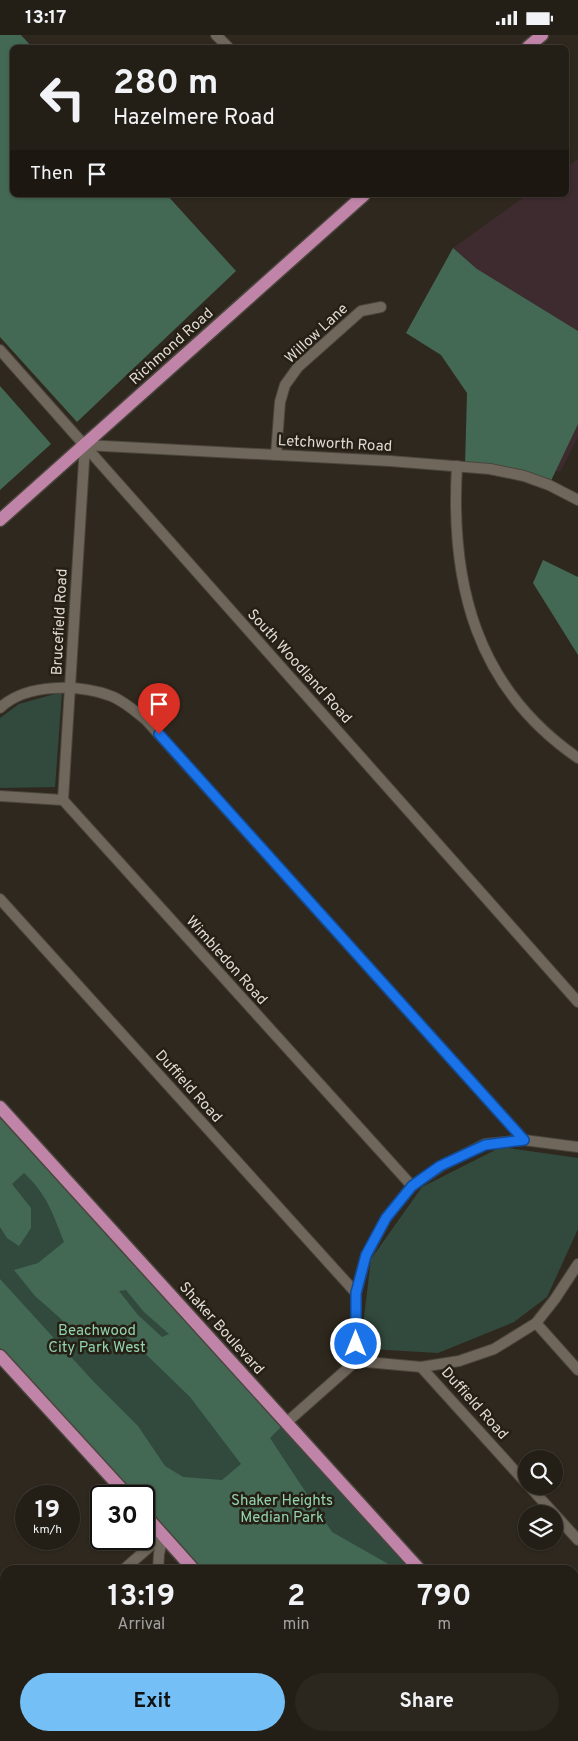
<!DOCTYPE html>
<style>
:root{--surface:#231e16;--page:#2b271f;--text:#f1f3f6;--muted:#a3a2a1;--line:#403c35;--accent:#74c0f6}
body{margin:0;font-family:Overpass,sans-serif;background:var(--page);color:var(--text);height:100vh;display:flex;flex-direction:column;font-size:19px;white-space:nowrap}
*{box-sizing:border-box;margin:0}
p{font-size:16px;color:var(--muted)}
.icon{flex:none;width:28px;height:28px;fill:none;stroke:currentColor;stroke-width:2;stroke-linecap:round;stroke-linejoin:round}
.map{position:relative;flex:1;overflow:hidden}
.sheet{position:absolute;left:0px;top:1530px;width:579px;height:176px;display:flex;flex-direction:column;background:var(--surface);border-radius:15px 15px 0 0;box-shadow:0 1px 4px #0004,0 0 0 1px var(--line)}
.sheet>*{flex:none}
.hud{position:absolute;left:10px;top:10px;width:559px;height:152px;border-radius:8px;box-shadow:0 1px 4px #0004,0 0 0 1px var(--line);background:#231e16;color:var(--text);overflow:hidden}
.controls{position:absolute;left:518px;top:1415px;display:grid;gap:10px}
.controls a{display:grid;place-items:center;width:45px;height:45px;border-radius:50%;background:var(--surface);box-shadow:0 1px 4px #0004,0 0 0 1px var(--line);font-size:25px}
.speed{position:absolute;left:15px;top:1450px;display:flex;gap:10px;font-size:25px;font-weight:700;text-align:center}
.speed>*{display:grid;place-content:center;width:65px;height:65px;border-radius:50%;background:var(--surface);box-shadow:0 1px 4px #0004,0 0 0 1px var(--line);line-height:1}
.speed small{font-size:12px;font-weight:400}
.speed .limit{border:2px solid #111;border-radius:8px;background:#fff;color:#111}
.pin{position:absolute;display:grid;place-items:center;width:42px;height:42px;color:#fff;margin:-51px -21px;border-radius:50% 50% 50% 0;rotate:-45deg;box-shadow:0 0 5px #0007}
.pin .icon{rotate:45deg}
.me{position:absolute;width:55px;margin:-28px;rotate:0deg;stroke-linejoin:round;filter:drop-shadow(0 0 4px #0008)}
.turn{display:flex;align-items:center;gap:18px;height:105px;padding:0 20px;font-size:22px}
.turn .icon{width:65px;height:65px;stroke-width:2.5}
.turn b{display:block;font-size:35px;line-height:42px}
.then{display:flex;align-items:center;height:48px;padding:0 20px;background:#0003;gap:10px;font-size:19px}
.eta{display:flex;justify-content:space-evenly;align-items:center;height:85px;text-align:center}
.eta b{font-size:30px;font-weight:700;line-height:35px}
.primary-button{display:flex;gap:10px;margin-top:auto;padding:10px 20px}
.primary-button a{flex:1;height:58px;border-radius:30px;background:var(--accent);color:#111;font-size:20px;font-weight:700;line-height:58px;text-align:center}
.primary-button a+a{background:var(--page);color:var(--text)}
.status{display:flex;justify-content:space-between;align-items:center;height:35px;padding:0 25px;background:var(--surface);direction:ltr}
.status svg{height:14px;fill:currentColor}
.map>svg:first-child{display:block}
.education{fill:#3e2b2f}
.green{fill:#324a3d}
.forest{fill:#436954;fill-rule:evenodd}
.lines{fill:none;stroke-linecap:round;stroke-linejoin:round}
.minor-casing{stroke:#4b463d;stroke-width:12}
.major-casing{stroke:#4b463d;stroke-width:15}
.minor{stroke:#6f675c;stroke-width:10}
.major{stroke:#c084a8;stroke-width:12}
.route-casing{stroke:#114b97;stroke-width:12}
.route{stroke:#1a73e8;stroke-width:9}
.labels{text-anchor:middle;stroke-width:5;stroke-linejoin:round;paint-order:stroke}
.street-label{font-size:15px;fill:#dfdbd4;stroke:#251f15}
.park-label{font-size:15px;fill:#92d4af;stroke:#251f15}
</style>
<div class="status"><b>13:17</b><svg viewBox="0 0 49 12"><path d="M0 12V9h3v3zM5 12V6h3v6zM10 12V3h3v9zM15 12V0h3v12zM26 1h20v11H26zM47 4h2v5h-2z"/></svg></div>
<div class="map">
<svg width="578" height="1706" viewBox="0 0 578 1706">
<rect width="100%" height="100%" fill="#2f281e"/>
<polygon class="education" points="578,124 578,402 560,437 469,406 467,358 441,320 477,234 453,213 527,160 566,160 566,132"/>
<g class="green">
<polygon points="62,657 55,752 0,753 0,683 19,669"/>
<polygon points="0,1072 420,1535 194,1535 144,1479 144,1461 128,1461 0,1321"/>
<polygon points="501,1112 578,1123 578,1194 547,1262 514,1287 438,1318 370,1314 363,1291 371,1224 422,1152"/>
</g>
<g class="forest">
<polygon points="0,0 21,0 32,12 12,12 12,160 167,160 236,236 77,387 0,302"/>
<polygon points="453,213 477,234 578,296 578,389 549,450 465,431 467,358 441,320 406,298"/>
<polygon points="0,351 51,409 0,455"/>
<polygon points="543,525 578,542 578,620 533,548"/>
<path d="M0 1081 282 1391 270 1403 332 1497 399 1535H201L144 1472V1461H134L0 1313V1244L93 1346 138 1391 165 1431 183 1442 222 1445 241 1429 190 1362 124 1298 75 1301 60 1283 35 1261 14 1235 38 1228 64 1207C52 1177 48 1161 24 1138L12 1149 31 1173V1193L19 1211 7 1203 0 1192ZM126 1255 144 1277 169 1299 162 1302 138 1280 119 1256Z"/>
<polygon points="351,1701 561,1701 565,1706 355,1706"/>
</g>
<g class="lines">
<g class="minor-casing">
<g id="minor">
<polyline points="216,0 228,12"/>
<polyline points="0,315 578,967"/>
<polyline points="85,410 390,426 490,434 524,441 549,450 578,465"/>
<polyline points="276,420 280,367 285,350 298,332 361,276 381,272"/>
<path d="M457 431C450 549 476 653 578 723"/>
<path d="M0 673C26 648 79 649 111 661 124 666 135 676 146 685L524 1105"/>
<polyline points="0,761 63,765 412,1151"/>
<polyline points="63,765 85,410"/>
<polyline points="0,864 356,1258"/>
<polyline points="536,1288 578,1335"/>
<polyline points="356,1326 421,1332 459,1326 494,1314 536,1288 555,1264 578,1229"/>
<polyline points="421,1332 526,1448"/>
<polyline points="286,1388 356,1326 356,1258 366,1221 386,1183 412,1151 441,1131 485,1109 524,1105 578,1112"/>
<polyline points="529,1451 578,1505"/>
<polyline points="123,1535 163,1500"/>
<polyline points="158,1535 159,1519 163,1500"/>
<polyline points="0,1645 5,1640"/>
<polyline points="166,1701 171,1706"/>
<polyline points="133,1706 138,1701"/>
<polyline points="153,1706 153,1701"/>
</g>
</g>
<g class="major-casing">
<g id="major">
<polyline points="528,12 542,0"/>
<polyline points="0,485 364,160"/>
<polyline points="0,1072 420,1535"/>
<polyline points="0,1321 128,1461"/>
<polyline points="144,1479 194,1535"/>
<polyline points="345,1701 349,1706"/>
<polyline points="570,1701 575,1706"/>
</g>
</g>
<use href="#minor" class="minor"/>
<use href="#major" class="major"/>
</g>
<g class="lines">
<g class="route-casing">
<polyline id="route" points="159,699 524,1105 485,1110 440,1131 412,1151 386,1183 366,1220 356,1258 356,1309"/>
</g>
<use href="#route" class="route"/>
</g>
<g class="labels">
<g class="street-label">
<text transform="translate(316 298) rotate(-43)" y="5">Willow Lane</text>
<text transform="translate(171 311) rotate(-42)" y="5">Richmond Road</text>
<text transform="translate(335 408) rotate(3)" y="5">Letchworth Road</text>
<text transform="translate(59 587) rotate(-87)" y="5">Brucefield Road</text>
<text transform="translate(300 631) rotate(48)" y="5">South Woodland Road</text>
<text transform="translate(227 925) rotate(48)" y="5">Wimbledon Road</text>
<text transform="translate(189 1051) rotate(48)" y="5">Duffield Road</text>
<text transform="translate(222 1293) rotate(48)" y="5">Shaker Boulevard</text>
<text transform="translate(475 1368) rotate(48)" y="5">Duffield Road</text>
</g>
<g class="park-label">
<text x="97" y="1300">Beachwood<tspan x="97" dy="17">City Park West</tspan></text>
<text x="282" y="1470">Shaker Heights<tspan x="282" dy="17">Median Park</tspan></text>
</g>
</g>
</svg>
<div class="controls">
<a><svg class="icon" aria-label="search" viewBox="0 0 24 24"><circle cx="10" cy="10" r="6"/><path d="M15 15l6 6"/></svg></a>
<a><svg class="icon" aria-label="layers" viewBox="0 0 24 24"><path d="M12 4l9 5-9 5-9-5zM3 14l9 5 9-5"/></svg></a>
</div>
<div class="speed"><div>19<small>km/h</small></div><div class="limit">30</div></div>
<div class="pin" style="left:159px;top:699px;background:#d93025"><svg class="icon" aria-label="arrive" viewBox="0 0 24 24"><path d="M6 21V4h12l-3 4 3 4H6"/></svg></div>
<svg class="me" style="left:356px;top:1309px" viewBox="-20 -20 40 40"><circle r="17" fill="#1a73e8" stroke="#fff" stroke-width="3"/><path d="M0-11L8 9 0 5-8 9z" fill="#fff"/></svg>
<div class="hud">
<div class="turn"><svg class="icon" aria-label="left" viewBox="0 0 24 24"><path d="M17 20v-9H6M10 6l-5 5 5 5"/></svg><div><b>280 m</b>Hazelmere Road</div></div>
<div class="then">Then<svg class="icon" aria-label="arrive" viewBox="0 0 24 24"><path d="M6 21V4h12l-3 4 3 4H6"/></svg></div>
</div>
<section class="sheet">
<div class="eta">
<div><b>13:19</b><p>Arrival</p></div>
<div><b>2</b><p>min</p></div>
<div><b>790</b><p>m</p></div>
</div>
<div class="primary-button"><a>Exit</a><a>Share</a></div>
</section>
</div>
